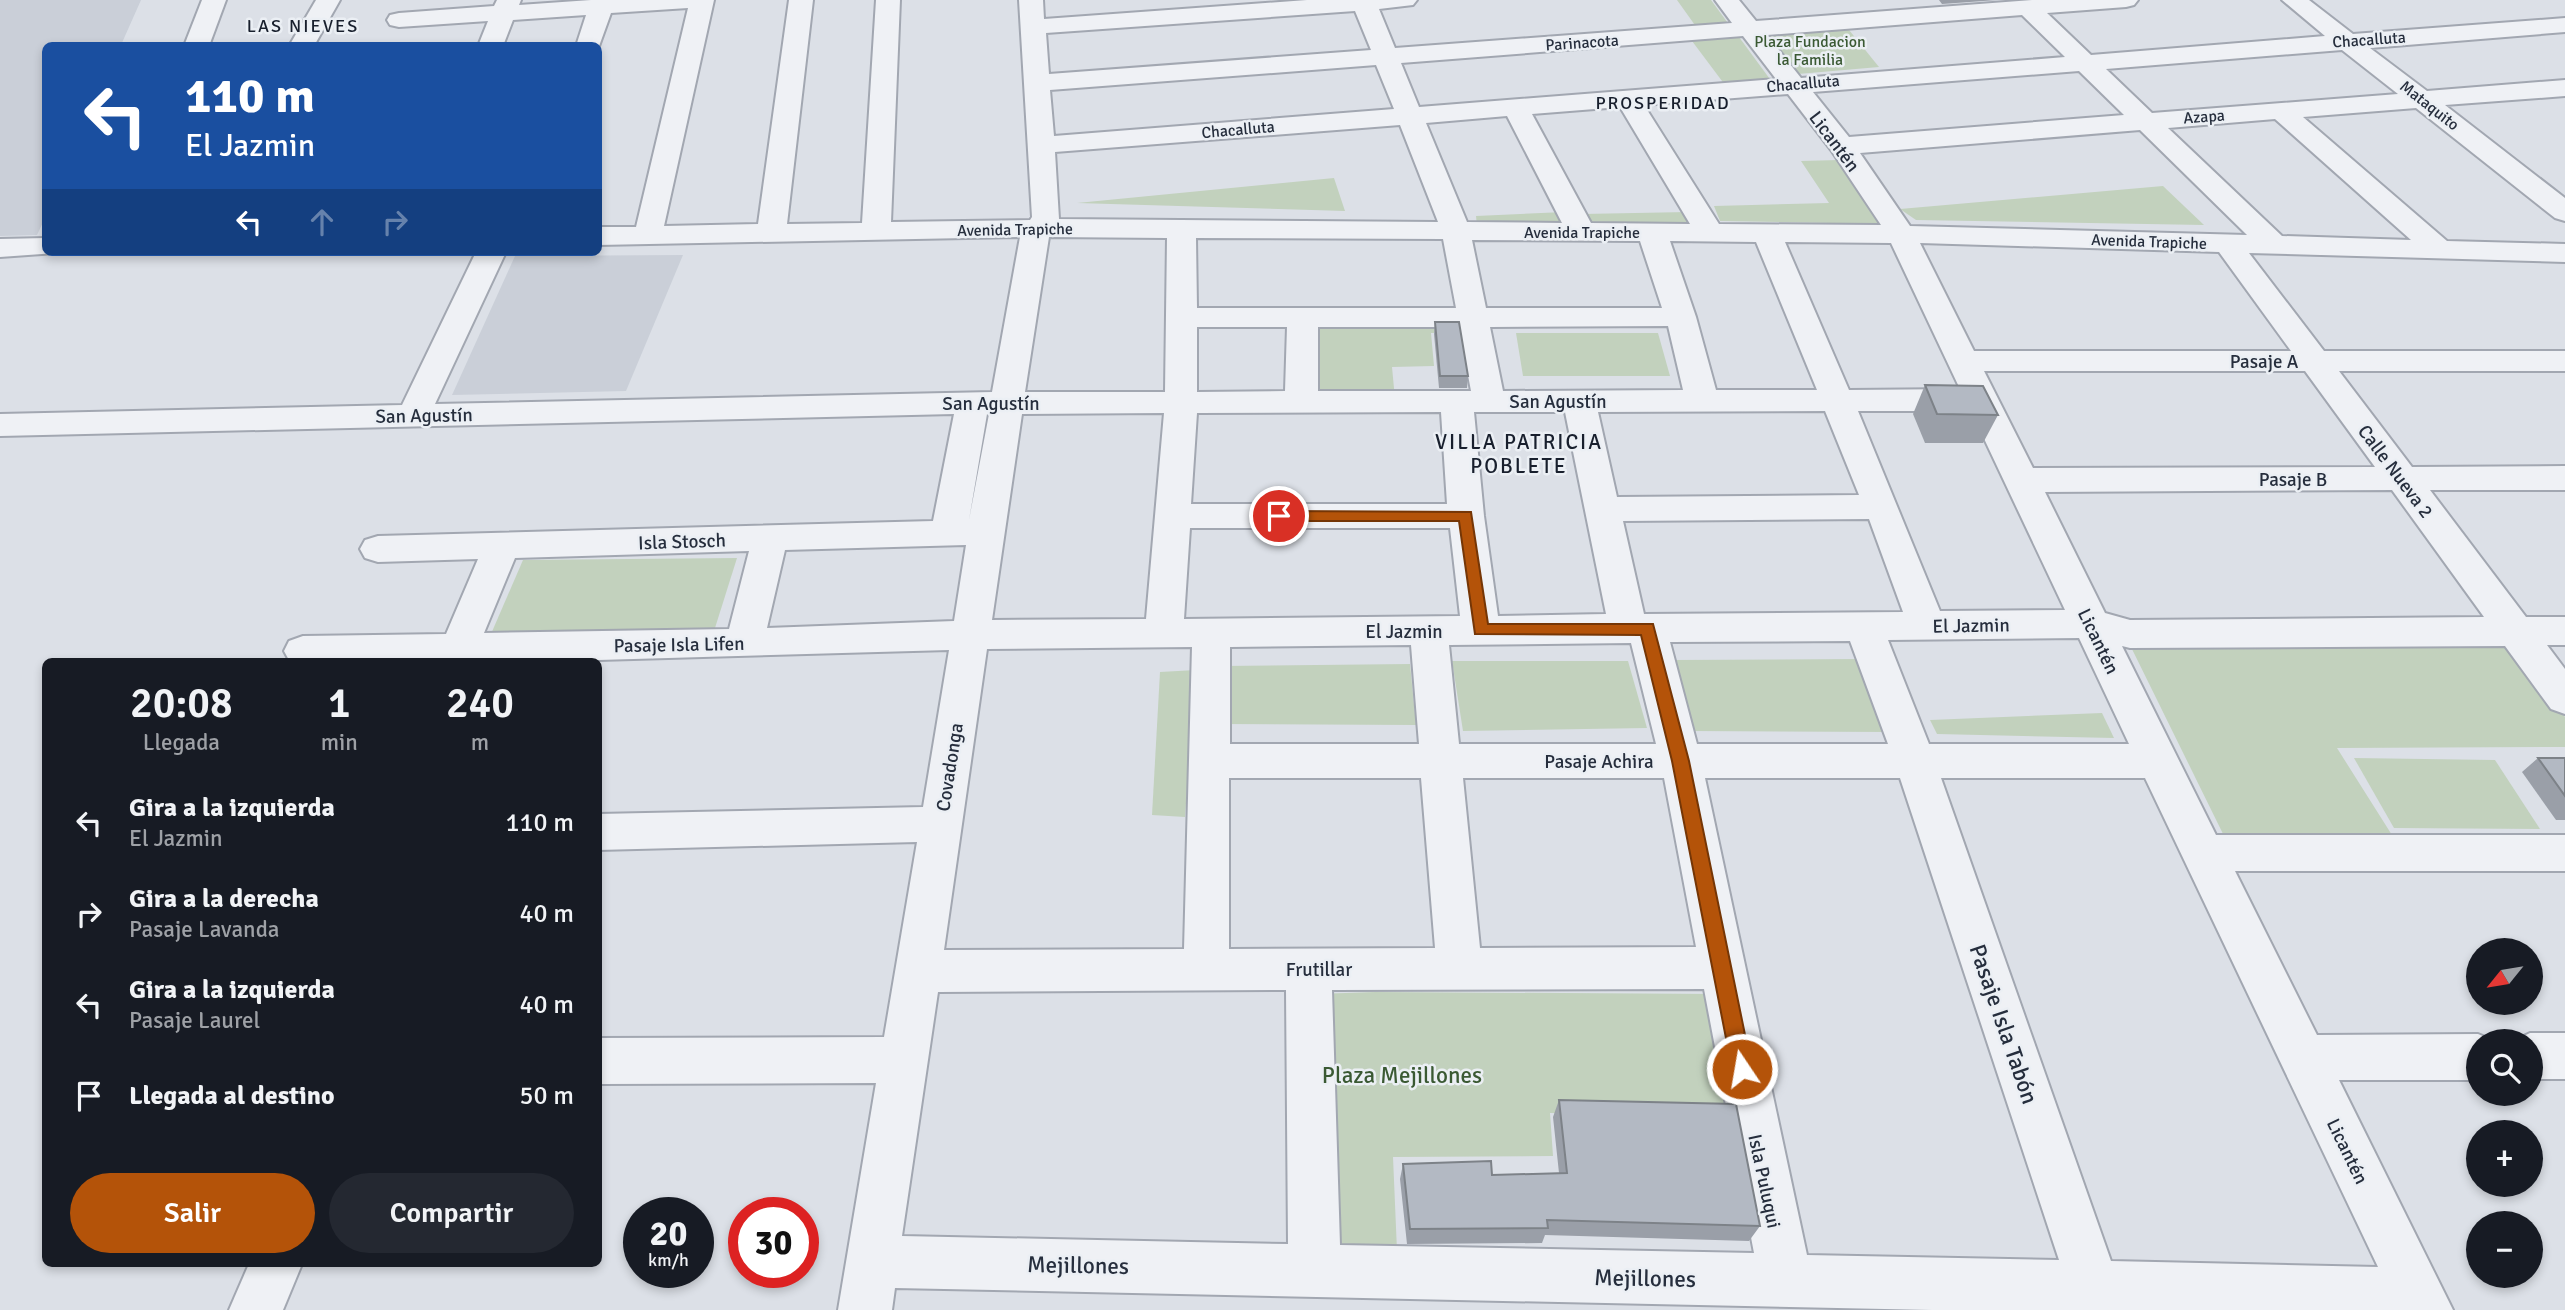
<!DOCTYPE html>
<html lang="es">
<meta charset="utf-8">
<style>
:root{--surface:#171b24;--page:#242831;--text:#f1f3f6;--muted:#9ea1a6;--accent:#b45309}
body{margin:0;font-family:Signika,sans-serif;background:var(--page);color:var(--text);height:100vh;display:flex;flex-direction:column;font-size:26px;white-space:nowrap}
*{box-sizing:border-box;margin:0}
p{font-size:23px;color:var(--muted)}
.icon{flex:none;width:38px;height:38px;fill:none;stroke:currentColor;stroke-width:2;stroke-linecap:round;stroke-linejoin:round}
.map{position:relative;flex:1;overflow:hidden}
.sheet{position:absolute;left:42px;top:658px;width:560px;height:609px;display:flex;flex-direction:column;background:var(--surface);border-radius:10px;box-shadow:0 4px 10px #0003}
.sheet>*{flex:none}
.hud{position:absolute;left:42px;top:42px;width:560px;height:214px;border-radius:10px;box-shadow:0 4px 10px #0003;background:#1a4fa0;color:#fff;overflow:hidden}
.needle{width:46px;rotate:240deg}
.fabs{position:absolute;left:2466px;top:938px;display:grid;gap:14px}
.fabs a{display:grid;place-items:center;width:77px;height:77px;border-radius:50%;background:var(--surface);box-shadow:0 4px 10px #0003;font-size:35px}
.speed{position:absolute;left:623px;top:1197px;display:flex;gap:14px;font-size:35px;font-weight:700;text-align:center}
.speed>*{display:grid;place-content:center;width:91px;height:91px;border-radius:50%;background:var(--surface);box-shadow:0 4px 10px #0003;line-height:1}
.speed small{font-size:18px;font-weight:400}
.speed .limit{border:10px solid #d22;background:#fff;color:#111}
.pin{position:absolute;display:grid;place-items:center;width:60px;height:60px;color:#fff;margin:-30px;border:4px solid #fff;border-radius:50%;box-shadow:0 2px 7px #0007}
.me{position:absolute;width:77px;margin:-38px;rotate:348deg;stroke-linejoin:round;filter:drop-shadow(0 0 5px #0008)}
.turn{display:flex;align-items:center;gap:24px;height:147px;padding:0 28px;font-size:32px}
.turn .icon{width:91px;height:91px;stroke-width:2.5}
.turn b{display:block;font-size:49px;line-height:60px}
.lanes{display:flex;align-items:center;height:66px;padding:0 28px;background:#0003;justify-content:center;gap:35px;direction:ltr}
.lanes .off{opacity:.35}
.eta{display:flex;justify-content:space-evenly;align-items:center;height:119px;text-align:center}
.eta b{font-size:42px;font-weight:600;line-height:49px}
.button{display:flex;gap:14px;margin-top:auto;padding:14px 28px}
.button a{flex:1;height:80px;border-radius:42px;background:var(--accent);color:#fff;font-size:28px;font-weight:600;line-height:80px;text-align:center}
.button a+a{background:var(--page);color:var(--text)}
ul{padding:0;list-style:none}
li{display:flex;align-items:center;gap:21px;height:91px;padding:0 28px}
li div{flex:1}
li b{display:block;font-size:26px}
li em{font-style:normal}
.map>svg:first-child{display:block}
.built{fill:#cacfd8}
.green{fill:#c2d1bd}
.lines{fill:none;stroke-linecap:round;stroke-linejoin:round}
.minor-casing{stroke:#a2a7b1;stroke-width:4}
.minor{fill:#eff1f5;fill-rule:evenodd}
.wall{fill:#9a9fa8}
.building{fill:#b3b9c3;stroke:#7d8288;stroke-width:2}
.route{fill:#b45309;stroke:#753606;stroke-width:2}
.labels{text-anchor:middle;stroke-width:5;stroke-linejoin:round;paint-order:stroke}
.far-street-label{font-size:16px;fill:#262e3d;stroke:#ebeff4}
.far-park-label{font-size:16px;fill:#3a5933;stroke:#ebeff4}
.far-neighbourhood-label{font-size:18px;letter-spacing:2px;fill:#181f2d;stroke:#ebeff4}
.street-label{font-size:19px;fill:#262e3d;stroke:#ebeff4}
.neighbourhood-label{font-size:21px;letter-spacing:2px;fill:#181f2d;stroke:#ebeff4}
.near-street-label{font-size:23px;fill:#262e3d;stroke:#ebeff4}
.near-park-label{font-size:23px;fill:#3a5933;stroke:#ebeff4}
</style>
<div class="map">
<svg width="2565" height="1310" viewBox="0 0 2565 1310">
<rect width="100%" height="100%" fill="#dce0e7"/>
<g class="built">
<polygon points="0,0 141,0 121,45 46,46 46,216 37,235 0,236"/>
<polygon points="683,255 626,391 452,395 515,256"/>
</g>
<g class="green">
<polygon points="1677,0 1711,0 1730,26 1697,28"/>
<polygon points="1845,25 1879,67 1798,74 1764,30"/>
<polygon points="1736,33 1775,86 1728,89 1689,37"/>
<polygon points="1839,160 1882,224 1720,221 1714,206 1829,203 1801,161"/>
<polygon points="1334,178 1345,211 1077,203"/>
<polygon points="2163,186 2204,225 1916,220 1900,209"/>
<polygon points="1564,212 1568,225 1477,226 1476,216"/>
<polygon points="1688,212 1697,225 1588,225 1582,214"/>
<polygon points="1472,318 1473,332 1431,333 1434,366 1392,367 1395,399 1304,400 1305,320"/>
<polygon points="1516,333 1658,333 1670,376 1523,376"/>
<polygon points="737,558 715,628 491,634 523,560"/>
<polygon points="2512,637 2565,717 2565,747 2337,748 2397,843 2227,842 2129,643"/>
<polygon points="1863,659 1891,732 1689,731 1672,660"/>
<polygon points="1452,661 1628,661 1647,728 1463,731"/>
<polygon points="1410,664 1416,725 1221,724 1222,666"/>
<polygon points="1196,670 1185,817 1152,815 1160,672"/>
<polygon points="2102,713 2114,738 1937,734 1930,720"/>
<polygon points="2354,758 2495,760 2540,829 2394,828"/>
<polygon points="1375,992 1718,994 1739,1118 1550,1113 1553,1156 1393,1157 1397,1251 1322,1250 1316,994"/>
</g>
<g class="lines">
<g class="minor-casing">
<g id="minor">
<polygon points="202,0 226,0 209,46 184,46"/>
<polygon points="316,0 340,0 314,46 289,46"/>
<path d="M497 0H521L519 5 591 0H714L664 226 758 224 789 0H813L787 224 862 223 876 0H900L891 222 1030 220 1032 217 1019 0H1043L1044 19 1307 0H1417L1413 5 1379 9 1395 48 1732 23 1715 0H1739L1756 21 2032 0H2138L2134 5 2126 7 2047 13 2091 55 2325 36 2282 0H2309L2353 34 2565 18V32L2370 48 2427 91 2565 80V96L2445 105 2565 198V221L2555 218 2416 108 2303 117 2447 241 2565 244V262L2249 253 2324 351H2565V371H2339L2412 467 2565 466V490H2430L2526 617H2565V645H2547L2565 669V714L2551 709 2505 646 2130 648 2122 646 2216 835H2565V871H2235L2317 1035 2478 1034 2495 1041H2478V1080H2339L2453 1310H1932L895 1288 892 1310H838L876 1083 598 1084V1038L884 1037 917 842 598 850V814L923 807 949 650 529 662H290L284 651 289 641 303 636 446 634 478 559 378 562 365 558 360 549 365 540 378 536 933 521 954 414 0 436V414L402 405 476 252H506L435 404 992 392 1020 237 598 245V227H636L688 8 611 13 598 49V46H576L586 15 513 20 503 46H478L488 21 399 27 390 25 387 20 390 15 399 13 494 6ZM1355 11 1371 50 1049 74 1046 33ZM2022 15 2065 57 1801 78 1767 35ZM1743 36 1776 79 1419 107 1401 63ZM2342 50 2398 94 2152 113 2106 69ZM1376 65 1394 109 1054 136 1050 90ZM2079 71 2124 115 1849 137 1813 92ZM1788 94 1831 150 1881 225 1719 224 1644 105ZM1620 107 1690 224 1591 223 1532 114ZM1507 116 1562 223 1467 222 1426 123ZM2275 119 2411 240 2282 236 2168 128ZM1400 125 1438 222 1059 219 1055 152ZM2140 130 2247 235 1910 226 1860 153ZM1049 237 1167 238 1165 392H1025ZM1196 238 1443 239 1456 308H1197ZM1472 240 1640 241 1662 308H1486ZM1670 241 1756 242 1817 390H1716L1696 317ZM1785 242 1891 243 1960 389 1849 390ZM1920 243 2219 252 2291 351H1974ZM1668 326 1683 390 1503 391 1490 327ZM1197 327H1287L1285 391 1197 392ZM1318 327H1459L1471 391H1318ZM1984 371H2305L2375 467 2033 468ZM1825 411 1859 495 1617 497 1598 412ZM1858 411H1971L2065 610 1940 611ZM1441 412 1447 504H1191L1197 413ZM1474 412H1565L1606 614 1498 616 1484 516ZM1164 413 1146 619 992 620 1022 414ZM987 414H989L969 520ZM2392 490 2484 617 2130 620 2105 613 2045 492ZM1869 519 1903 612 1644 614 1623 521ZM1190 528H1450L1460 616 1184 619ZM966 545 954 621 767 628 785 550ZM749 551 729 629 484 633 515 558ZM2079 638 2129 744H1929L1888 640ZM1850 641 1888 744H1697L1670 642ZM1631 643 1656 744H1459L1449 645ZM1411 645 1419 744H1230V647ZM1192 647 1184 949 944 950 987 649ZM1229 778H1421L1435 948 1229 949ZM1463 778H1664L1696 947 1480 948ZM1705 778H1900L2059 1260 1807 1255ZM1941 778H2145L2378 1267 2111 1261ZM1704 989 1754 1253 1340 1245 1332 990ZM1286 990 1288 1244 902 1236 938 992Z"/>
<polygon points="46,238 46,252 56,253 0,257 0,239"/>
<polygon points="2530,1033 2565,1033 2565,1079 2530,1079 2530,1041 2513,1041"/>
<polygon points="249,1264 302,1264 283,1310 229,1310"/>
</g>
</g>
<use href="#minor" class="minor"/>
</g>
<g class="wall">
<polygon points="1939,0 1997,0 1942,4"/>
<polygon points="1435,322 1468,376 1467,388 1439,388 1434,334"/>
<polygon points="1925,385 1998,415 1983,443 1925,443 1913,414"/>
<polygon points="2538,758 2565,758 2565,820 2556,820 2522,772"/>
<polygon points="1559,1100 1760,1226 1749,1241 1545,1235 1542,1243 1407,1244 1400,1179 1403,1164 1492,1175 1559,1173 1553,1117"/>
</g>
<g class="building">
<polygon points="1435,322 1459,322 1468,376 1440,376"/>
<polygon points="1925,385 1983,386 1998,415 1937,414"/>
<polygon points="2538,758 2565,758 2565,796"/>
<polygon points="1559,1100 1736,1104 1760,1226 1547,1220 1548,1228 1410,1229 1403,1164 1491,1161 1492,1175 1567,1173"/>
</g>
<polygon class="route" points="1279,511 1471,512 1488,624 1653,624 1689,761 1752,1069 1749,1075 1742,1078 1735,1075 1732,1069 1672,761 1641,635 1475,634 1459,521 1279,521 1272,516"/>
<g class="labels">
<g class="far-street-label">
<text transform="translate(2369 39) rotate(-4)" y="6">Chacalluta</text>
<text transform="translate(1582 42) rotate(-4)" y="6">Parinacota</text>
<text transform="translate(1803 83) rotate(-5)" y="6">Chacalluta</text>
<text transform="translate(2430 105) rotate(38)" y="6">Mataquito</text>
<text transform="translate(2204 116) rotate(-4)" y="6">Azapa</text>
<text transform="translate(1238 129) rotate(-5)" y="6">Chacalluta</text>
<text transform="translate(1015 229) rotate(-1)" y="6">Avenida Trapiche</text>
<text x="1582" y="238">Avenida Trapiche</text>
<text transform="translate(2149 241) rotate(2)" y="6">Avenida Trapiche</text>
</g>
<g class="far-park-label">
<text x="1810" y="47">Plaza Fundacion<tspan x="1810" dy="18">la Familia</tspan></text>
</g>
<g class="far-neighbourhood-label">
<text x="303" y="32">LAS NIEVES</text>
<text x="1663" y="109">PROSPERIDAD</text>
</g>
<g class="street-label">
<text transform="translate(1835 141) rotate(53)" y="7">Licantén</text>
<text x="2264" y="368">Pasaje A</text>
<text x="1558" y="408">San Agustín</text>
<text x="991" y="410">San Agustín</text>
<text transform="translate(424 415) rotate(-1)" y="7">San Agustín</text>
<text transform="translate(2396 471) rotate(53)" y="7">Calle Nueva 2</text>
<text x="2293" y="486">Pasaje B</text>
<text transform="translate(682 541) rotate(-2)" y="7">Isla Stosch</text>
<text transform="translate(1971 625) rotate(-1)" y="7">El Jazmin</text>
<text x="1404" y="638">El Jazmin</text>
<text transform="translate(2099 641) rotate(64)" y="7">Licantén</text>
<text transform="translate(679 644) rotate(-1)" y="7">Pasaje Isla Lifen</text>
<text x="1599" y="768">Pasaje Achira</text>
<text transform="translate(949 767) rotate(-81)" y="7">Covadonga</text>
<text x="1319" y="976">Frutillar</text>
<text transform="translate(2348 1151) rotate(64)" y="7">Licantén</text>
<text transform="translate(1765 1181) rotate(78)" y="7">Isla Puluqui</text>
</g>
<g class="neighbourhood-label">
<text x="1519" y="449">VILLA PATRICIA<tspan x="1519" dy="24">POBLETE</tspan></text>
</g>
<g class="near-street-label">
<text transform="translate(2004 1024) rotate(71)" y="8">Pasaje Isla Tabón</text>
<text transform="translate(1078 1265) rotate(1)" y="8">Mejillones</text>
<text transform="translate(1645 1278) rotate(1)" y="8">Mejillones</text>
</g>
<g class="near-park-label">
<text x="1402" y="1083">Plaza Mejillones</text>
</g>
</g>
</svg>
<div class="fabs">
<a><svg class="needle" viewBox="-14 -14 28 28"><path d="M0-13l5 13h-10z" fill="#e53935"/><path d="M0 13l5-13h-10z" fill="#9ea1a6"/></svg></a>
<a><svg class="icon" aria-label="search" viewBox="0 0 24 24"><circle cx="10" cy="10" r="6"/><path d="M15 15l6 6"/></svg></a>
<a>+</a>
<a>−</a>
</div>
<div class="speed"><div>20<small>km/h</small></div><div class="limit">30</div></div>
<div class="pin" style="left:1279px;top:516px;background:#d93025"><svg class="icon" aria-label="arrive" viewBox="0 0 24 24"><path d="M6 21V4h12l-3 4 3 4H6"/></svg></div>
<svg class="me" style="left:1742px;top:1069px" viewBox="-20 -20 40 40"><circle r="17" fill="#b45309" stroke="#fff" stroke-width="3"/><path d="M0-11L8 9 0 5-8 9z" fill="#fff"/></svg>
<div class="hud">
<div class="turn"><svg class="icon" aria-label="left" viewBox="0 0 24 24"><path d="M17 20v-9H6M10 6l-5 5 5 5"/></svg><div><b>110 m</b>El Jazmin</div></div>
<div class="lanes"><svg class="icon" aria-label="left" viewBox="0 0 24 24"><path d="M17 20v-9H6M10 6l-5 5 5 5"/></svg><svg class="icon off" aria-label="ahead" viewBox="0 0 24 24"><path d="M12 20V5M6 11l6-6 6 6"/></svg><svg class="icon off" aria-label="right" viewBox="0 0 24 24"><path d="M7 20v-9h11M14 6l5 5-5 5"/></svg></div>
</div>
<section class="sheet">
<div class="eta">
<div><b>20:08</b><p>Llegada</p></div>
<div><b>1</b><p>min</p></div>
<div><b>240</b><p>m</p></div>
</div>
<ul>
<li><svg class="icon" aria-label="left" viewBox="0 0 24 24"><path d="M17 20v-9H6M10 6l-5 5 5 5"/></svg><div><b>Gira a la izquierda</b><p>El Jazmin</p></div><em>110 m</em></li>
<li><svg class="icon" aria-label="right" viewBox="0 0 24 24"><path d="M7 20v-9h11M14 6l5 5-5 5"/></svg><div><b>Gira a la derecha</b><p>Pasaje Lavanda</p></div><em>40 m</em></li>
<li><svg class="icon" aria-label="left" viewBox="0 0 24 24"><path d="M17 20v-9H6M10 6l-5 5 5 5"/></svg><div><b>Gira a la izquierda</b><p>Pasaje Laurel</p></div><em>40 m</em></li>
<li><svg class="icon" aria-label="arrive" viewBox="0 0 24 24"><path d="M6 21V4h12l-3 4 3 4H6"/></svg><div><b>Llegada al destino</b></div><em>50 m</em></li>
</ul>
<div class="button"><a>Salir</a><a>Compartir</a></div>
</section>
</div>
